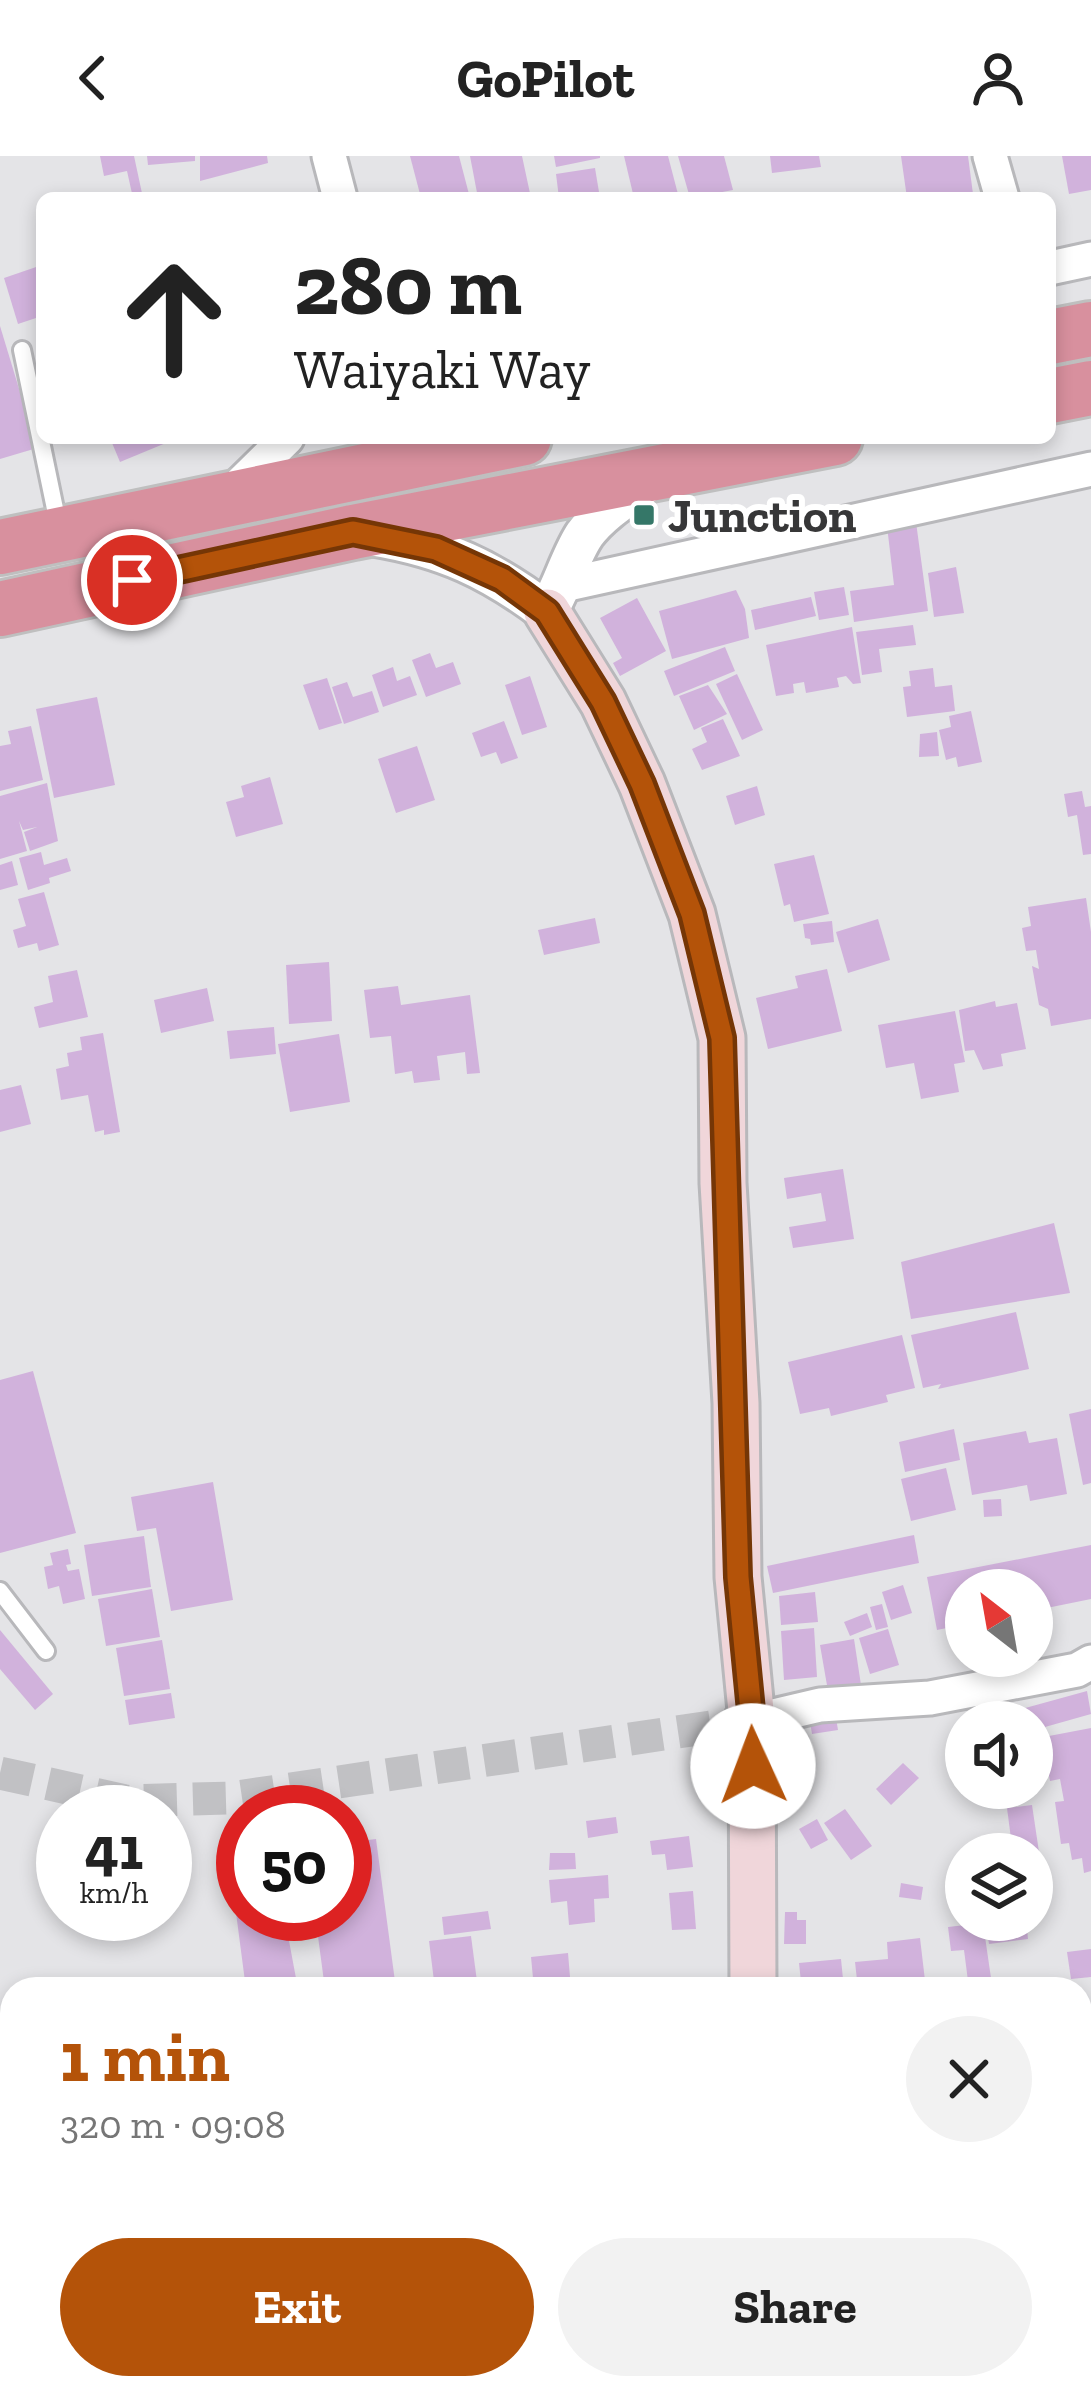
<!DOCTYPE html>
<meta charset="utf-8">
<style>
:root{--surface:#fff;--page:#f2f2f2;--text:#222;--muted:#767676;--accent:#b45309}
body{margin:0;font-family:"Zilla Slab",serif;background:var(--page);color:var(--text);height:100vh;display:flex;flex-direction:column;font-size:45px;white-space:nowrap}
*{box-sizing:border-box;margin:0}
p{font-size:39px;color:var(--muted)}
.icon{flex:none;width:66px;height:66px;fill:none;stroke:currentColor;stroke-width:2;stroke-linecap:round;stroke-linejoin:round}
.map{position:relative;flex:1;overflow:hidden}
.side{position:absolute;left:0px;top:1821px;width:1092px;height:423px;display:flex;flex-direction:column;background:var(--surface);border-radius:36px 36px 0 0;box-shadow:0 6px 18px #0003}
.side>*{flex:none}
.hud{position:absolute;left:36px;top:36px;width:1020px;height:252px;border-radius:18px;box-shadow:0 6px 18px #0003;background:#fff;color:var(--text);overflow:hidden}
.needle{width:78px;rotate:329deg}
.controls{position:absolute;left:945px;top:1413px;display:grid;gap:24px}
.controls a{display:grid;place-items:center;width:108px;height:108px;border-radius:50%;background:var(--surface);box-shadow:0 6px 18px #0003;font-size:60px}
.speed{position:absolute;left:36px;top:1629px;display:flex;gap:24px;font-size:60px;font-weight:700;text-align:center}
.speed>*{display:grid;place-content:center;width:156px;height:156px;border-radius:50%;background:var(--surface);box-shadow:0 6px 18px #0003;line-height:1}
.speed small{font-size:30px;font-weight:400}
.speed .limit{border:18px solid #d22;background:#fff;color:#111}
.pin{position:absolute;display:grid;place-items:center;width:102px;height:102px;color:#fff;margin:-51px;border:6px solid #fff;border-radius:50%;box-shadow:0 3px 12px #0007}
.me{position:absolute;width:132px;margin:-66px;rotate:358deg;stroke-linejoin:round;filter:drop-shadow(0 0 9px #0008)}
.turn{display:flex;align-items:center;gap:42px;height:252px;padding:0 60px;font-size:54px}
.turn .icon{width:156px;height:156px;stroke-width:2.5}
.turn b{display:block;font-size:84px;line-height:102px}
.round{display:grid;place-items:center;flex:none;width:126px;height:126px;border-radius:63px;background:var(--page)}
.summary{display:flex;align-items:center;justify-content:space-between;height:204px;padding:0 60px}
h1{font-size:72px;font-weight:800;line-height:90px;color:var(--accent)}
.button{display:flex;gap:24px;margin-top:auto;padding:24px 60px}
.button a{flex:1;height:138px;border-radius:72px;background:var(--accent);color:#fff;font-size:48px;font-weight:800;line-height:138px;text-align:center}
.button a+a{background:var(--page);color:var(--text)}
header{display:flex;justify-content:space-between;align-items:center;height:156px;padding:0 60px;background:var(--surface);font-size:54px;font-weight:800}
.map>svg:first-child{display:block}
.building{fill:#d1b2dc}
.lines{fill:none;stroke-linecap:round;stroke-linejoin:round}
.minor-tunnel{stroke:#c1c1c4;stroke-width:33;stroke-dasharray:33 16;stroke-linecap:butt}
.service-casing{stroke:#b8b8bb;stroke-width:22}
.minor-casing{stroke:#b8b8bb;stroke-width:39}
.tertiary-casing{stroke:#b8b8bb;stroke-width:45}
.secondary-casing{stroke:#b8b8bb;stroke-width:51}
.trunk-casing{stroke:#bfbfbf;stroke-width:60}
.service{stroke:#fff;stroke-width:16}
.minor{stroke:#fff;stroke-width:33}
.tertiary{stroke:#fff;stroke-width:39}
.secondary{stroke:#f0d6da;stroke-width:45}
.trunk{stroke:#d8909e;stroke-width:54}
.route-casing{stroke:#753606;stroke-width:30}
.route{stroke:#b45309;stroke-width:21}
.poi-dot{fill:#357768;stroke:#fff;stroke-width:4.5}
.labels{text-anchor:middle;stroke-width:12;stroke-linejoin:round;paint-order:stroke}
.poi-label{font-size:48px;font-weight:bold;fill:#373738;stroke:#fff;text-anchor:start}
</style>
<header><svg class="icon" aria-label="back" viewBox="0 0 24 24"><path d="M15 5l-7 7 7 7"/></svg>GoPilot<svg class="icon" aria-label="person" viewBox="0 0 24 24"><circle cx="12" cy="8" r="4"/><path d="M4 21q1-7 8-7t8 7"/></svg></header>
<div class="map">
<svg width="1091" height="2242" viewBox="0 0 1091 2242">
<rect width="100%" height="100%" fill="#e4e4e7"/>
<g class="building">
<polygon points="100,0 134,0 143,42 133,42 127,15 104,20"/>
<polygon points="147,0 195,0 195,5 148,9"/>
<polygon points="200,0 267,0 268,7 200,25"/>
<polygon points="410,0 459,0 470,42 421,42"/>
<polygon points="470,0 522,0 531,42 478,42"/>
<polygon points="554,0 600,0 600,2 556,11"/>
<polygon points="624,0 668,0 679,42 634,42"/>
<polygon points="678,0 724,0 733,34 690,42"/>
<polygon points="770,0 819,0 821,11 772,17"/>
<polygon points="901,0 968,0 973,38 907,42"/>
<polygon points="1062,0 1091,0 1091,34 1069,38"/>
<polygon points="595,12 600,42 559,42 556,18"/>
<polygon points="42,109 42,160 18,168 4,122"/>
<polygon points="0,170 37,292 0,303"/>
<polygon points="110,282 178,282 120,306"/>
<polygon points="916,366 928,455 854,466 850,435 894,429 887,370"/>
<polygon points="956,411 964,457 934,461 928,417"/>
<polygon points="844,431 849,459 819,464 814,436"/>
<polygon points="736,434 745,453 749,482 672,503 659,455"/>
<polygon points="811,441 816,460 755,474 751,454"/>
<polygon points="637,442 666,495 620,520 613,507 622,502 600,462"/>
<polygon points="913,469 916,489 879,493 882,516 862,519 856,476"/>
<polygon points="852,471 861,527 853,528 846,520 837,522 839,531 806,537 804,526 793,528 794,537 776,540 766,489"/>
<polygon points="725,491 735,515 674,540 664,515"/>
<polygon points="430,497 436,512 453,506 461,528 426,541 412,504"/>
<polygon points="393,511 397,525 410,520 417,539 383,551 372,519"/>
<polygon points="933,512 935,531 952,529 955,555 907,561 903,531 911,530 909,515"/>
<polygon points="737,518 763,574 742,584 716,528"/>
<polygon points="530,520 547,571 522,579 505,529"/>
<polygon points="327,522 342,567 319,574 303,529"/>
<polygon points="347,526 353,541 372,535 379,556 344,568 332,531"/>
<polygon points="708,529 727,558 694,574 679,540"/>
<polygon points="97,541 115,629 54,642 36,553"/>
<polygon points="971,555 982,606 958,611 956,601 946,604 939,574 951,571 949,560"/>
<polygon points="723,563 740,600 702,614 692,593 707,586 701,572"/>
<polygon points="504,565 518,602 501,608 496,596 481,601 472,577"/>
<polygon points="31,570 43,624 0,635 0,590 11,588 8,575"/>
<polygon points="937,576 939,600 919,601 920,578"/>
<polygon points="417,590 435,644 396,657 378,603"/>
<polygon points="270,621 283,668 236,681 226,646 244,641 241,630"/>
<polygon points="47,627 58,685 30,695 24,676 37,671 23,674 19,665 27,695 0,703 0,640"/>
<polygon points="757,630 765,659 735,669 726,640"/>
<polygon points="1082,635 1085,651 1091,650 1091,698 1083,699 1077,659 1068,661 1064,638"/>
<polygon points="41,696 44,709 67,702 71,715 49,722 50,727 28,734 19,702"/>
<polygon points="814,699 829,758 794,766 790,748 784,750 774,708"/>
<polygon points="12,705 18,729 0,734 0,709"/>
<polygon points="44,736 59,789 39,795 37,787 18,792 13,774 26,770 18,743"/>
<polygon points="1086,742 1091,776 1091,863 1051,870 1048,853 1039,849 1032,810 1039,813 1036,794 1026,795 1022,772 1031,770 1028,751"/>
<polygon points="595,762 600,787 544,799 538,774"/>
<polygon points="878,763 890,804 848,817 836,776"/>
<polygon points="832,765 834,786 811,789 810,783 805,782 803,768"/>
<polygon points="329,806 332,865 289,868 286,809"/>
<polygon points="827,813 842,875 768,893 756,842 798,832 795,820"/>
<polygon points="77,814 88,861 39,872 34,851 53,846 48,820"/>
<polygon points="398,830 401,849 470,839 480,917 467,918 465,896 437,900 440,924 414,927 412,915 395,918 391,880 370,882 364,834"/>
<polygon points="207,832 214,865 161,877 154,844"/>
<polygon points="995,845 996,851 1017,847 1026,893 1001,898 1003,910 983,914 974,894 965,895 959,854"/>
<polygon points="955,855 965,906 954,908 959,936 921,943 914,907 886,912 878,869"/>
<polygon points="274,871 276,898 230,903 227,875"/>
<polygon points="103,877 120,976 104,979 104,974 95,976 88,939 61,944 56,913 69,910 67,897 82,894 80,881"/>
<polygon points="339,878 350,946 290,956 278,888"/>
<polygon points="21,929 31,968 0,976 0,934"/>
<polygon points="843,1013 854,1083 793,1092 789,1071 826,1065 821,1037 787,1043 784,1022"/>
<polygon points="1054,1067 1070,1137 911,1163 901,1106"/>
<polygon points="1016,1156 1029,1213 938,1233 941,1228 923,1232 911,1179"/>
<polygon points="902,1179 915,1232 886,1239 888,1246 831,1260 829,1252 800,1258 788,1206"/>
<polygon points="33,1215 76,1377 0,1397 0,1224"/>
<polygon points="1091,1253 1091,1327 1083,1329 1069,1258"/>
<polygon points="954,1273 960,1304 905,1316 899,1286"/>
<polygon points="1026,1275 1029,1287 1057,1282 1067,1338 1030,1345 1027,1329 972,1339 963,1287"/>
<polygon points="946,1312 956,1354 911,1365 901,1323"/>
<polygon points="213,1326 233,1444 171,1455 156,1372 137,1375 131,1341"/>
<polygon points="1001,1343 1002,1360 984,1361 983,1344"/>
<polygon points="914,1379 919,1407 773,1437 767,1410"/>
<polygon points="144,1380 151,1431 92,1440 84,1389"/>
<polygon points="1091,1389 1091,1443 1032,1455 1032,1434 966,1434 966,1468 937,1474 927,1421"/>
<polygon points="68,1393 71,1408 66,1409 68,1415 79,1413 85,1443 63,1448 59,1430 48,1433 44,1411 53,1409 50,1397"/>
<polygon points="903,1429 912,1457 891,1464 882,1436"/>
<polygon points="152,1433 160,1481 106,1490 98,1443"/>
<polygon points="815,1436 818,1466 781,1469 779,1440"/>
<polygon points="882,1448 888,1471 876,1474 870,1451"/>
<polygon points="867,1457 872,1471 850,1480 844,1466"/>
<polygon points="814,1472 817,1521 784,1524 781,1475"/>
<polygon points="888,1473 899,1509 870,1518 859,1482"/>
<polygon points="0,1474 53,1538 35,1554 0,1513"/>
<polygon points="854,1483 861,1529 828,1535 820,1489"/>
<polygon points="162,1484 170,1533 124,1540 116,1492"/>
<polygon points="1087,1535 1091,1558 1045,1571 1047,1578 1032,1583 1032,1566 1021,1566 1018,1554"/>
<polygon points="171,1537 175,1562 129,1569 125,1544"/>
<polygon points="836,1562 838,1574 812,1578 810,1566"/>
<polygon points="1091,1572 1091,1715 1084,1717 1082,1702 1072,1704 1069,1687 1061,1688 1055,1646 1064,1645 1060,1623 1050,1625 1045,1599 1052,1598 1049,1580"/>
<polygon points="903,1607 919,1622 891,1649 876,1633"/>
<polygon points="1032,1649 1039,1696 1013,1698 1007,1652"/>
<polygon points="845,1653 872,1690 851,1704 824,1667"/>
<polygon points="616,1661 618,1677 588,1682 586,1665"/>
<polygon points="817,1663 828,1684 811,1693 799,1673"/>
<polygon points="689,1680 693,1711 667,1714 665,1698 652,1699 650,1685"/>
<polygon points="376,1683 396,1833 325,1833 315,1758 345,1758 345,1687"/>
<polygon points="1008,1683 1009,1698 971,1698 970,1687"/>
<polygon points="550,1697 575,1697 576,1713 549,1714"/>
<polygon points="230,1711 243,1711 243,1758 284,1758 298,1833 246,1833"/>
<polygon points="608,1719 609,1742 594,1743 595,1766 569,1769 567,1745 551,1747 549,1724"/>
<polygon points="901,1727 923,1731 921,1744 899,1741"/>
<polygon points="693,1735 696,1773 672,1774 669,1737"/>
<polygon points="488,1755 491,1773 444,1779 442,1761"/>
<polygon points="785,1756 797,1756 797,1764 806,1764 806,1788 784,1788"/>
<polygon points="1026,1764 1028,1783 989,1788 986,1769"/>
<polygon points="983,1767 991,1822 968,1825 964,1794 951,1795 948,1771"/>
<polygon points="471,1780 478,1833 435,1833 429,1785"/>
<polygon points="920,1782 926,1833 858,1833 855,1806 888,1803 887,1786"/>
<polygon points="1091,1793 1091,1821 1071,1823 1067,1796"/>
<polygon points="568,1797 571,1833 534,1833 531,1801"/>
<polygon points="841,1803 844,1833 795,1833 794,1827 801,1826 799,1807"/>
<polygon points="9,1867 12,1896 0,1898 0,1869"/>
<polygon points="1083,1925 1090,1985 1080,1986 1080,1926"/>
<polygon points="12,1961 12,1989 0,1991 0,1963"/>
<polygon points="12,2000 12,2022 0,2024 0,2002"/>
<polygon points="1080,2011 1091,2011 1091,2118 1083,2118"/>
<polygon points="12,2107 12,2166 0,2170 0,2109"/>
<polygon points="12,2230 53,2232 55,2242 0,2242 0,2234"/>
<polygon points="358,2232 359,2242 323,2242 323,2235"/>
<polygon points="382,2232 409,2232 410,2242 383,2242"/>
<polygon points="467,2232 519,2232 521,2242 454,2242 453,2234"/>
<rect x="825" y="2232" width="130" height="10"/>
</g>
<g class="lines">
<polyline class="minor-tunnel" points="0,1617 126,1645 230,1642 752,1565"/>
<g class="service-casing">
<g id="service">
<polyline points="22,194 59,372"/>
<polyline points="0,1435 46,1495"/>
</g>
</g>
<g class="minor-casing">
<g id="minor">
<polyline points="329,0 340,42"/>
<polyline points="990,0 1002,42"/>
<polyline points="1050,112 1091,103"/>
<polyline points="228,340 287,282"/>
<polyline points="564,429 1091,313"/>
<polyline points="752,1565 820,1549 930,1542 1077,1514 1091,1506"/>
<polyline points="1080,2005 1091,2003"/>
<polyline points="444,2232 446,2242"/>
</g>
</g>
<g class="tertiary-casing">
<path id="tertiary" d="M374 380C445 392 490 413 547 456 562 432 571 398 585 378 602 355 630 339 653 322"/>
</g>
<g class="secondary-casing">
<g id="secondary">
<polyline points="547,456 603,546 642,628 692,758 722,882 723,1027 736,1247 738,1421 752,1565 753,1833"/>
<polyline points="780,2232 781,2242"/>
</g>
</g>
<g class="trunk-casing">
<g id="trunk">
<polyline points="1050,181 1091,173"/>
<polyline points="1050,240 1091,232"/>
<polyline points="0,391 524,282"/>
<polyline points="0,453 353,376 835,282"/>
</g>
</g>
<use href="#service" class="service"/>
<use href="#minor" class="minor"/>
<use href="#tertiary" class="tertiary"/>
<use href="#secondary" class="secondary"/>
<use href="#trunk" class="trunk"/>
</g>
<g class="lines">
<g class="route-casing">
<polyline id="route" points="132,424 353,376 436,393 502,423 547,456 603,546 642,628 692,758 722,882 738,1421 752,1565 753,1610"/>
</g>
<use href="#route" class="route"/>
</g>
<rect class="poi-dot" x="632" y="347" width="24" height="24" rx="6"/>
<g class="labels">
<g class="poi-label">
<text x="668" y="376">Junction</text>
</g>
</g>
</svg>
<div class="controls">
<a><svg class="needle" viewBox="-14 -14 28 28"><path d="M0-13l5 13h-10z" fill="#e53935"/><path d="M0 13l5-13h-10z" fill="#767676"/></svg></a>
<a><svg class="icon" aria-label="sound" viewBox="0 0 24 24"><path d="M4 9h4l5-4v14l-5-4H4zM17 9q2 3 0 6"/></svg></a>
<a><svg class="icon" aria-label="layers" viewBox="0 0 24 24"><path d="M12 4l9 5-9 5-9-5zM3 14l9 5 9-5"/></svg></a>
</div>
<div class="speed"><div>41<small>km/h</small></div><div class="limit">50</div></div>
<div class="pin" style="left:132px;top:424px;background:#d93025"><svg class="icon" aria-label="arrive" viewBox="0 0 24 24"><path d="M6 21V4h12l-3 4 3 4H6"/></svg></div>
<svg class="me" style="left:753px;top:1610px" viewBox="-20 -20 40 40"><circle r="19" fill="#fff"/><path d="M0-13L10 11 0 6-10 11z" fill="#b45309"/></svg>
<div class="hud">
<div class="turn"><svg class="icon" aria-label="ahead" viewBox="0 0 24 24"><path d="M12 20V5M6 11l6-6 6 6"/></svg><div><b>280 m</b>Waiyaki Way</div></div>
</div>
<section class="side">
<div class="summary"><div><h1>1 min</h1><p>320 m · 09:08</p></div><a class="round"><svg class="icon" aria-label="close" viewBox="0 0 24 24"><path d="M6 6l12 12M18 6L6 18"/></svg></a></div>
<div class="button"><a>Exit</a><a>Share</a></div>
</section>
</div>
